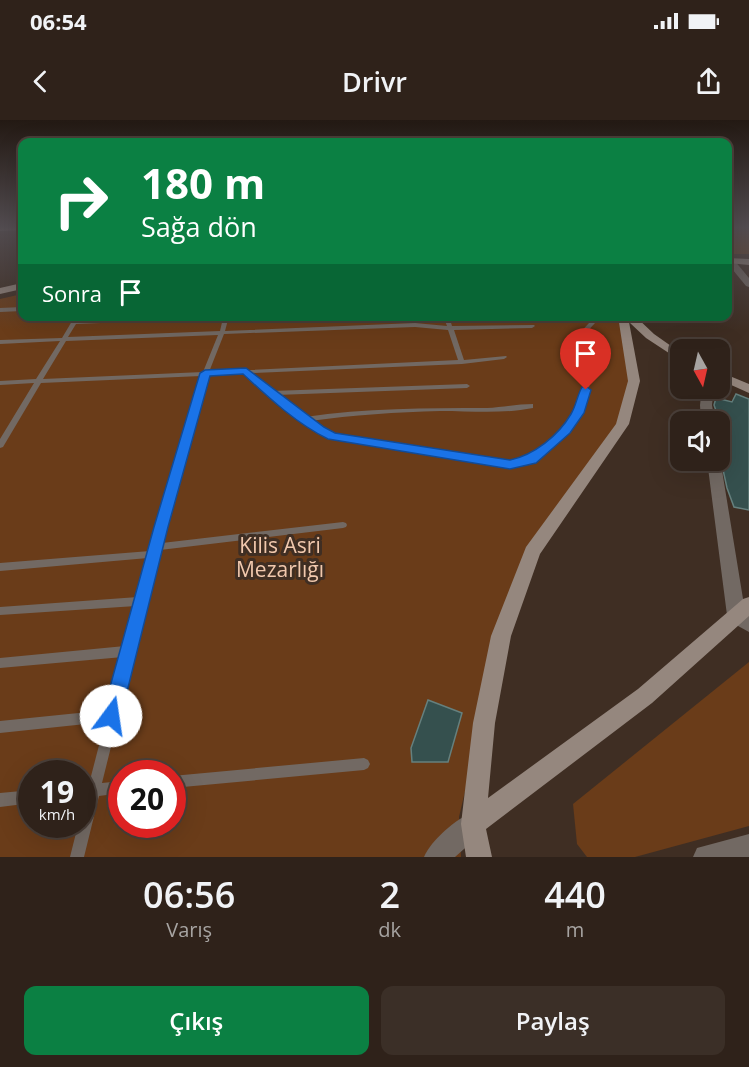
<!DOCTYPE html>
<html lang="tr">
<meta charset="utf-8">
<style>
:root{--surface:#2f221a;--page:#3b2f27;--text:#f1f3f6;--muted:#a7a4a2;--line:#4a3f39;--accent:#0b8043}
body{margin:0;font-family:"Open Sans",sans-serif;background:var(--page);color:var(--text);height:100vh;display:flex;flex-direction:column;font-size:22px;white-space:nowrap}
*{box-sizing:border-box;margin:0}
p{font-size:20px;color:var(--muted)}
.icon{flex:none;width:33px;height:33px;fill:none;stroke:currentColor;stroke-width:2;stroke-linecap:round;stroke-linejoin:round}
.map{position:relative;height:737px;overflow:hidden}
.sheet{display:flex;flex-direction:column;background:var(--surface);flex:1}
.sheet>*{flex:none}
.hud{position:absolute;left:18px;top:18px;width:714px;height:183px;border-radius:12px;box-shadow:0 6px 24px #0002,0 0 0 2px var(--line);background:#0b8043;color:#fff;overflow:hidden}
.needle{width:39px;rotate:172deg}
.controls{position:absolute;left:670px;top:219px;display:grid;gap:12px}
.controls a{display:grid;place-items:center;width:60px;height:60px;border-radius:12px;background:var(--surface);box-shadow:0 6px 24px #0002,0 0 0 2px var(--line);font-size:30px}
.speed{position:absolute;left:18px;top:640px;display:flex;gap:12px;font-size:30px;font-weight:700;text-align:center}
.speed>*{display:grid;place-content:center;width:78px;height:78px;border-radius:50%;background:var(--surface);box-shadow:0 6px 24px #0002,0 0 0 2px var(--line);line-height:1}
.speed small{font-size:15px;font-weight:400}
.speed .limit{border:9px solid #d22;background:#fff;color:#111}
.pin{position:absolute;display:grid;place-items:center;width:51px;height:51px;color:#fff;margin:-62px -26px;border-radius:50% 50% 50% 0;rotate:-45deg;box-shadow:0 0 6px #0007}
.pin .icon{rotate:45deg}
.me{position:absolute;width:66px;margin:-33px;rotate:14deg;stroke-linejoin:round;filter:drop-shadow(0 0 4px #0008)}
.turn{display:flex;align-items:center;gap:21px;height:126px;padding:0 24px;font-size:27px}
.turn .icon{width:78px;height:78px;stroke-width:2.5}
.turn b{display:block;font-size:42px;line-height:51px}
.then{display:flex;align-items:center;height:57px;padding:0 24px;background:#0003;gap:12px;font-size:22px}
.eta{display:flex;justify-content:space-evenly;align-items:center;height:102px;text-align:center}
.eta b{font-size:36px;font-weight:600;line-height:42px}
.button{display:flex;gap:12px;margin-top:auto;padding:12px 24px}
.button a{flex:1;height:69px;border-radius:12px;background:var(--accent);color:#fff;font-size:24px;font-weight:600;line-height:69px;text-align:center}
.button a+a{background:var(--page);color:var(--text)}
.status{display:flex;justify-content:space-between;align-items:center;height:42px;padding:0 30px;background:var(--surface);direction:ltr}
.status svg{height:16px;fill:currentColor}
header{display:flex;justify-content:space-between;align-items:center;height:78px;padding:0 24px;background:var(--surface);font-size:27px;font-weight:600}
.map>svg:first-child{display:block}
.green{fill:#6a3c19;fill-rule:evenodd}
.building{fill:#35504e;stroke:#65807e;stroke-width:1.5}
.lines{fill:none;stroke-linecap:round;stroke-linejoin:round}
.lane{fill:#726963;fill-rule:evenodd}
.street{fill:#726963;fill-rule:evenodd}
.secondary{fill:#95877e;fill-rule:evenodd}
.route{fill:#1a73e8;stroke:#114b97;stroke-width:1.5}
.labels{text-anchor:middle;stroke-width:6;stroke-linejoin:round;paint-order:stroke}
.park-label{font-size:21px;fill:#f1c8ad;stroke:#3f2e23}
</style>
<div class="status"><b>06:54</b><svg viewBox="0 0 49 12"><path d="M0 12V9h3v3zM5 12V6h3v6zM10 12V3h3v9zM15 12V0h3v12zM26 1h20v11H26zM47 4h2v5h-2z"/></svg></div>
<header><svg class="icon" aria-label="back" viewBox="0 0 24 24"><path d="M15 5l-7 7 7 7"/></svg>Drivr<svg class="icon" aria-label="share" viewBox="0 0 24 24"><path d="M12 15V3M7 8l5-5 5 5M5 13v7h14v-7"/></svg></header>
<div class="map">
<svg width="749" height="737" viewBox="0 0 749 737">
<rect width="100%" height="100%" fill="#3f2e23"/>
<g class="green">
<rect x="728" y="107" width="21" height="27"/>
<path d="M22 174V196L623 197 634 263 623 306 532 436 481 603 459 697 461 737H0V179ZM32 654H82V705H32ZM122 654H172V705H122Z"/>
<polygon points="749,542 749,706 635,737 587,737 577,724 573,684"/>
</g>
<g class="building">
<polygon points="736,274 749,279 749,390 734,387 727,368 720,336 720,302 714,285 716,278 732,282"/>
<polygon points="428,580 462,593 448,642 412,642 411,628"/>
</g>
<g class="lines">
<g class="lane">
<polygon points="22,187 22,191 0,192 0,188"/>
<path d="M75 196H81L78 200 169 196H229L225 211 415 203 447 206 443 196H449L452 206 534 205 535 206 532 208 454 210 464 240 506 236 507 237 504 239 462 244 252 253 272 271 467 264 470 266 467 268 276 275 305 297C365 288 426 288 487 288 502 287 519 284 533 284V288C503 294 472 291 440 291 397 292 353 295 310 301L334 314 510 341 529 338 563 308 575 293 583 269 586 238 578 215 589 203 586 196H592L595 203 584 215 592 238 589 269 582 293 569 312 534 342 510 347 329 318C297 302 271 278 245 254L207 256 162 423 343 402 346 403 347 405 346 407 343 408 160 430 102 663 122 661V673L99 676 84 737H70L78 705H82V690L86 677H82V665L89 664 105 602 0 613V601L108 590 123 537 0 548V538L125 526 136 486 0 495V487L138 477 148 438 0 451V443L150 431 201 256 41 263 3 327 0 328V319L34 263 0 265V261L36 259 60 221 0 224V220L62 218ZM223 198 220 211 68 217 76 204ZM415 207 448 210 458 240 209 252 224 214ZM218 215 203 252 43 259 66 221Z"/>
<polygon points="364,638 368,640 370,644 368,648 364,650 172,668 172,656"/>
<polygon points="32,670 32,683 0,687 0,673"/>
</g>
<g class="street">
<polygon points="728,140 734,140 749,158 749,167 746,166 728,144"/>
<polygon points="702,268 714,268 712,285 715,302 701,302 700,285"/>
<polygon points="720,338 745,491 749,494 749,512 729,501 727,495 707,340 720,340"/>
<path d="M473 692 482 695 485 704 482 713 455 737H424C431 720 456 699 473 692Z"/>
<polygon points="749,714 749,737 693,737 697,728"/>
</g>
<g class="secondary">
<polygon points="0,107 22,107 22,110 0,111"/>
<polygon points="728,138 749,139 749,145 728,143"/>
<polygon points="22,163 22,169 0,174 0,168"/>
<polygon points="618,196 635,196 654,214 681,233 681,241 646,218 629,202 640,261 629,304 540,434 511,516 495,603 488,678 638,569 743,479 749,477 749,496 652,583 486,709 492,737 466,737 461,704 473,603 491,516 526,427 616,304 628,261"/>
<polygon points="720,252 749,264 749,273 720,260"/>
</g>
</g>
<linearGradient id="sky" x2="0" y2="1"><stop stop-color="#231913"/><stop offset="0.51" stop-color="#524c50"/><stop offset="1" stop-color="#524c50" stop-opacity="0"/></linearGradient>
<rect width="749" height="210" fill="url(#sky)"/>
<path class="route" d="M246 248 324 307 335 313 510 340C534 335 558 316 571 294 576 286 577 276 582 267L586 266 591 270 584 293 570 313 536 343 510 349 328 319C297 304 269 278 243 254L210 256 168 407 121 596 118 603 111 606 104 603 102 596 154 407 200 253 205 250Z"/>
<g class="labels">
<g class="park-label">
<text x="280" y="433">Kilis Asri<tspan x="280" dy="24">Mezarlığı</tspan></text>
</g>
</g>
</svg>
<div class="controls">
<a><svg class="needle" viewBox="-14 -14 28 28"><path d="M0-13l5 13h-10z" fill="#e53935"/><path d="M0 13l5-13h-10z" fill="#a7a4a2"/></svg></a>
<a><svg class="icon" aria-label="sound" viewBox="0 0 24 24"><path d="M4 9h4l5-4v14l-5-4H4zM17 9q2 3 0 6"/></svg></a>
</div>
<div class="speed"><div>19<small>km/h</small></div><div class="limit">20</div></div>
<div class="pin" style="left:586px;top:270px;background:#d93025"><svg class="icon" aria-label="arrive" viewBox="0 0 24 24"><path d="M6 21V4h12l-3 4 3 4H6"/></svg></div>
<svg class="me" style="left:111px;top:596px" viewBox="-20 -20 40 40"><circle r="19" fill="#fff"/><path d="M0-13L10 11 0 6-10 11z" fill="#1a73e8"/></svg>
<div class="hud">
<div class="turn"><svg class="icon" aria-label="right" viewBox="0 0 24 24"><path d="M7 20v-9h11M14 6l5 5-5 5"/></svg><div><b>180 m</b>Sağa dön</div></div>
<div class="then">Sonra<svg class="icon" aria-label="arrive" viewBox="0 0 24 24"><path d="M6 21V4h12l-3 4 3 4H6"/></svg></div>
</div>
</div>
<section class="sheet">
<div class="eta">
<div><b>06:56</b><p>Varış</p></div>
<div><b>2</b><p>dk</p></div>
<div><b>440</b><p>m</p></div>
</div>
<div class="button"><a>Çıkış</a><a>Paylaş</a></div>
</section>
